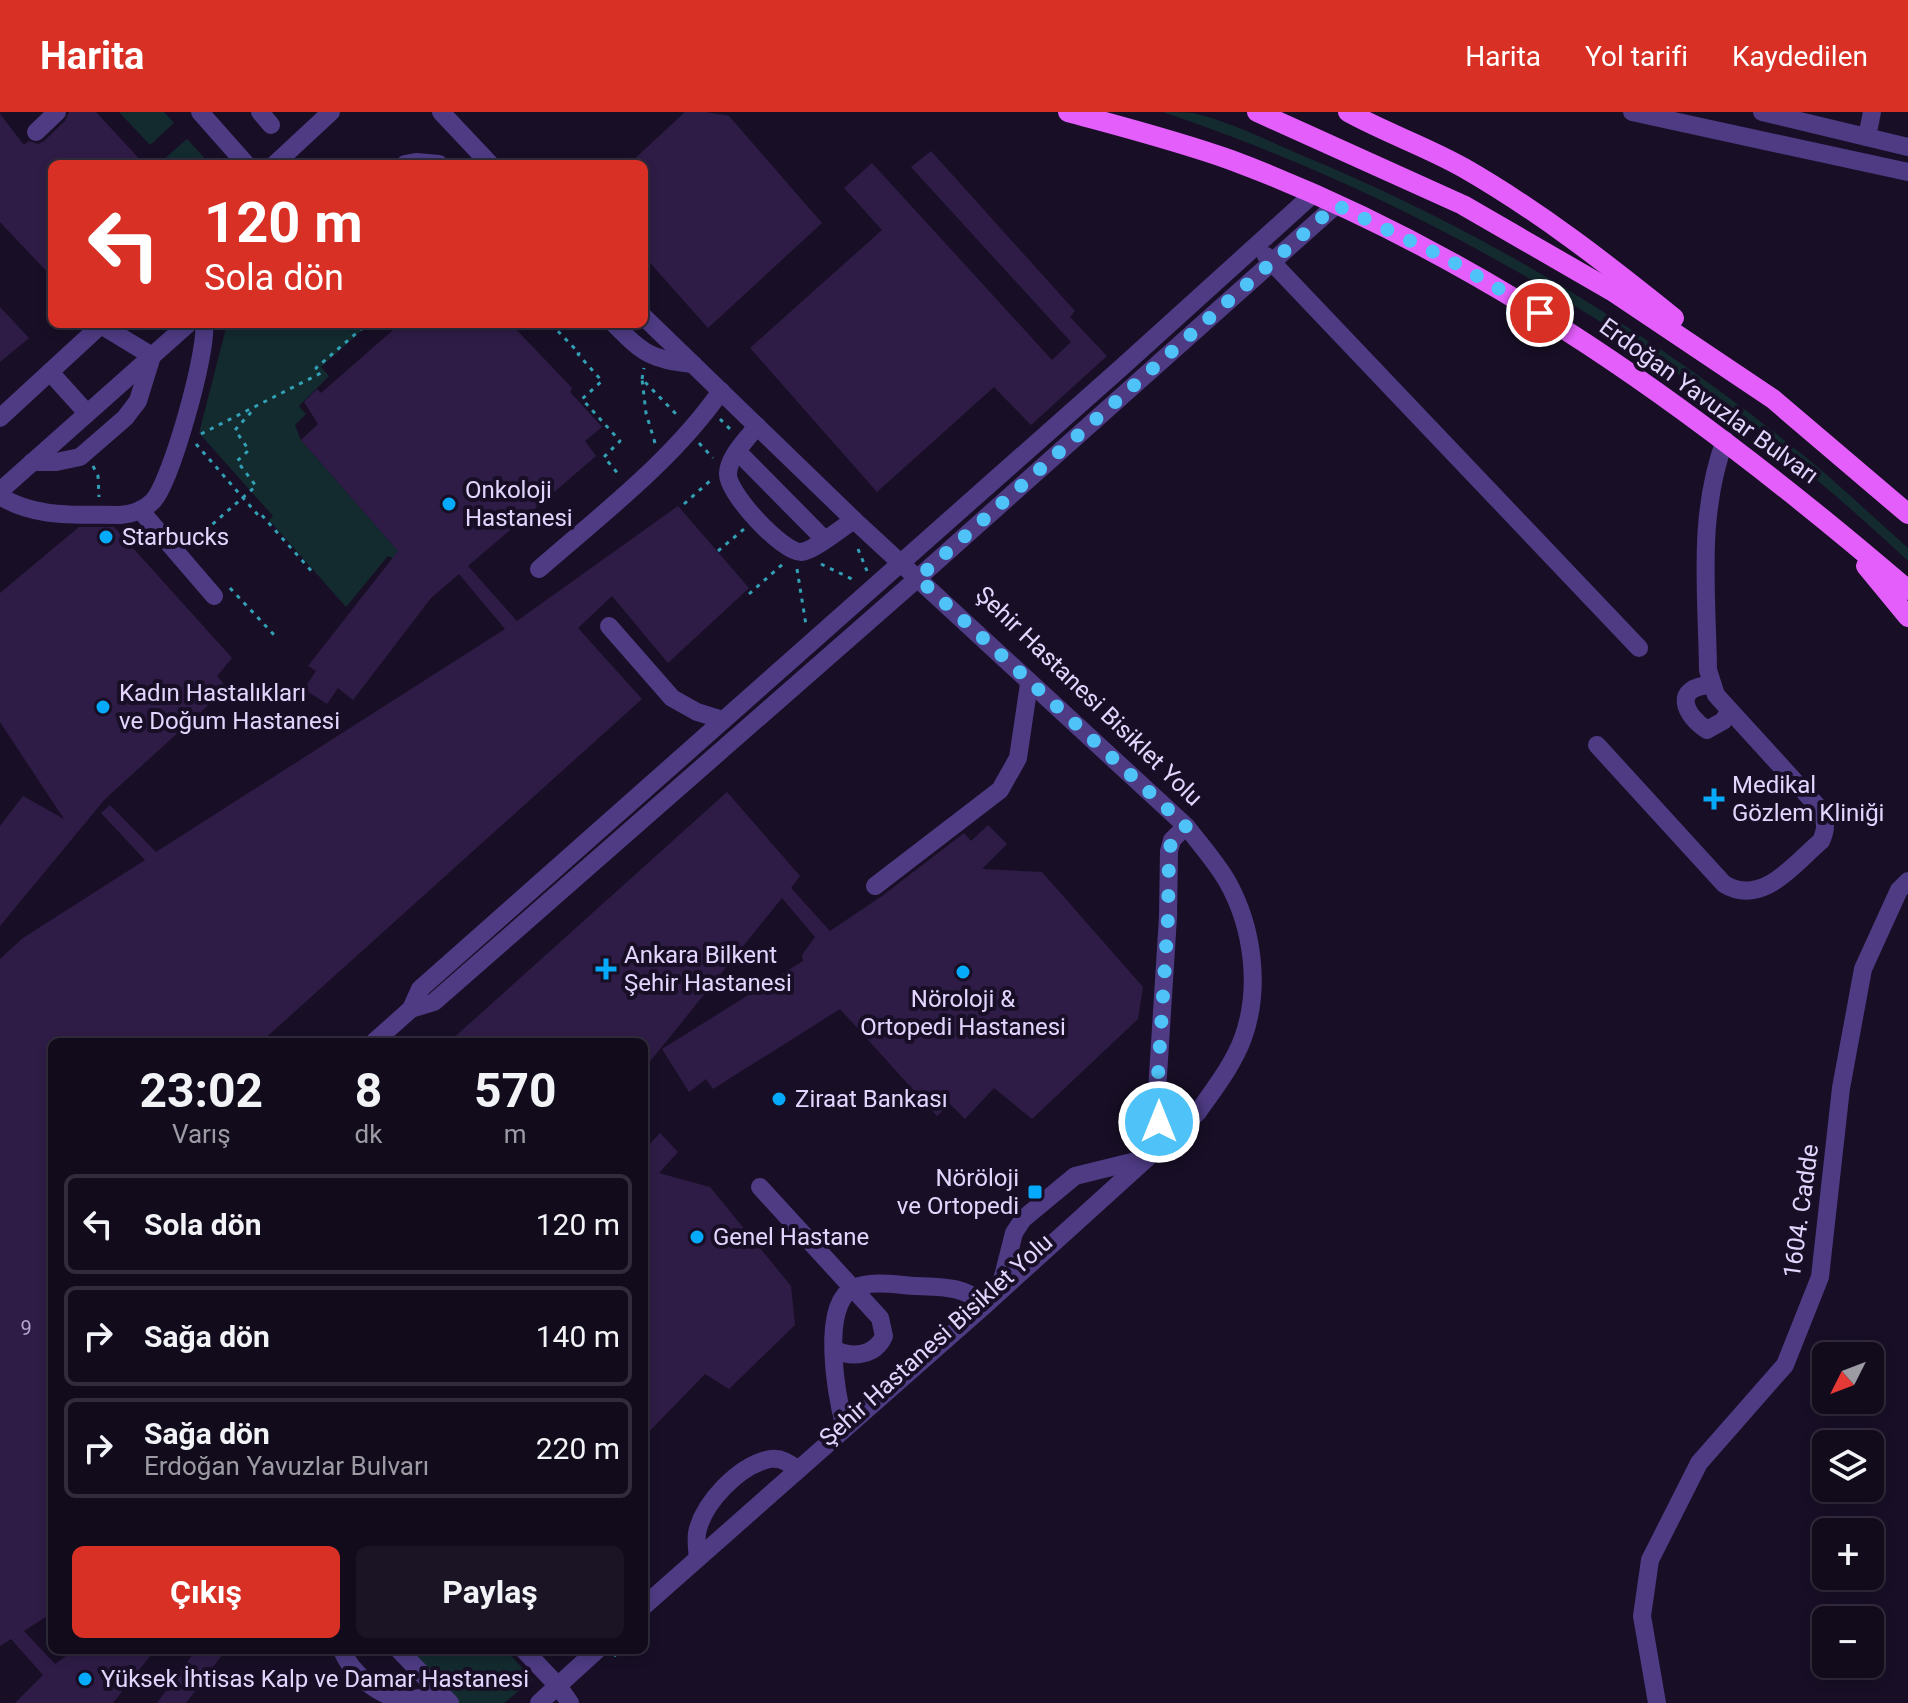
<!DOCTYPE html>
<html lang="tr">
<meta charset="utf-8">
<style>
:root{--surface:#120b1c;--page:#1b1425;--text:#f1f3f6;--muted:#9c9ba3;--line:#312b3b;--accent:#d93025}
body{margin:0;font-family:Roboto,sans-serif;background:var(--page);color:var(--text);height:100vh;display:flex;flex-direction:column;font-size:30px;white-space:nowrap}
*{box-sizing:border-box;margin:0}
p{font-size:26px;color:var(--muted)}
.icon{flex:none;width:44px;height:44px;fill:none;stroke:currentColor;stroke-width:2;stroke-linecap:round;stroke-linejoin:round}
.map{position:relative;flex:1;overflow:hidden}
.details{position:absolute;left:48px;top:926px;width:600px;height:616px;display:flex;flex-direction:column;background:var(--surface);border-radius:12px;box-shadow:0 4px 12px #0003,0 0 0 2px var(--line)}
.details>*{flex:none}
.banner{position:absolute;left:48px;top:48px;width:600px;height:168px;border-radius:12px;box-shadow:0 4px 12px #0003,0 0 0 2px var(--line);background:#d93025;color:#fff;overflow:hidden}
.needle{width:52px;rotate:228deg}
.fabs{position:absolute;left:1812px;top:1230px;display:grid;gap:16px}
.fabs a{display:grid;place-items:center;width:72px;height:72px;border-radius:12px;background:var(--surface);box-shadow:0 4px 12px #0003,0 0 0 2px var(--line);font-size:40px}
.pin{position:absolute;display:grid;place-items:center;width:68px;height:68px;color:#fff;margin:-34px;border:4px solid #fff;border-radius:50%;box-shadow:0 2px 8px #0007}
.me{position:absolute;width:88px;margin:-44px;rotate:0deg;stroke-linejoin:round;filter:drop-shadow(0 0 6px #0008)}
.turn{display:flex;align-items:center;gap:28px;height:168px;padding:0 24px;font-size:36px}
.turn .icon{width:104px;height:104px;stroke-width:2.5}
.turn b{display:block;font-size:56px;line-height:68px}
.eta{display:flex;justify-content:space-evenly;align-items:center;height:136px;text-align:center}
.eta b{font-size:48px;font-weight:700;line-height:56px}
.button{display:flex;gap:16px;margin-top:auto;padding:16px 24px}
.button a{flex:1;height:92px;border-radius:12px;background:var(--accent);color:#fff;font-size:32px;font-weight:700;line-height:92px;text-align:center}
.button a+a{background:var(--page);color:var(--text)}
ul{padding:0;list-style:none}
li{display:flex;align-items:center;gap:24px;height:100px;margin:0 16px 12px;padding:0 8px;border:4px solid var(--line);border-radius:12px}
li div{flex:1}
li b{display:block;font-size:30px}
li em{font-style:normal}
header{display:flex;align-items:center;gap:48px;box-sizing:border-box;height:112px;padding:0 40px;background:var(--accent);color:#fff}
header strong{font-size:38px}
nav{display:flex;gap:44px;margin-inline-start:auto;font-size:28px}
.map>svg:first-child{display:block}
.green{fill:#132a2f}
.building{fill:#2e1c46}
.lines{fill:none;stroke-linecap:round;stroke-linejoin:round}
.path{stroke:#32a0b5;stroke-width:3;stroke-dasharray:4 6;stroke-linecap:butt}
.minor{stroke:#4e3b84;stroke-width:18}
.major{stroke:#e45efc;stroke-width:20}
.route{stroke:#4fc3f7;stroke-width:14;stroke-dasharray:0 25.2}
.poi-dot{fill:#05abfa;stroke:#180f26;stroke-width:3}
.labels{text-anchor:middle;stroke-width:8;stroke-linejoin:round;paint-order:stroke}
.number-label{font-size:20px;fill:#b6a7d0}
.street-label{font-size:24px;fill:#e3d5fe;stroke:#180f26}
.poi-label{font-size:24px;fill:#e3d5fe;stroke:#180f26;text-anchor:start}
</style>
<header>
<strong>Harita</strong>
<nav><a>Harita</a><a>Yol tarifi</a><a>Kaydedilen</a></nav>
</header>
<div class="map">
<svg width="1908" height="1591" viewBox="0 0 1908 1591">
<rect width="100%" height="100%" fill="#180f26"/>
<g class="green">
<polygon points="119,0 164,0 174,11 150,33"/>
<path d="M1163 0C1173 0 1184 0 1193 1 1232 10 1270 30 1306 45 1485 119 1653 222 1803 343 1840 373 1873 405 1908 436V449C1695 248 1440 94 1163 0Z"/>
<polygon points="187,27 210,52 165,52 162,49"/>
<polygon points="227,212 369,212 321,255 329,264 299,294 306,302 295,313 301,328 399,440 394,447 388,444 346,495 269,408 273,404 199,321"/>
<polygon points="407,1538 506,1538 533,1568 504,1591 456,1591"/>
</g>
<g class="building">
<polygon points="69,0 96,0 144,52 52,52 52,165 0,110 0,2 24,33 29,29 38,32 44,29 65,9"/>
<polygon points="685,0 706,0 729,4 822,111 708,216 644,144 644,52 629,52"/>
<polygon points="931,39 1075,199 1070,205 1107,244 1031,313 994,275 877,380 750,236 882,118 844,76 872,51 1052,248 1071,230 911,55"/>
<polygon points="0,195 29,226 0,250"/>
<polygon points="400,212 511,212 572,276 570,280 602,315 585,329 596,344 468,454 517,509 678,394 749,476 668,551 612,484 578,516 642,587 261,930 52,930 52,1501 24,1519 55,1552 74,1538 155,1538 113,1591 15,1591 43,1563 11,1527 0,1534 0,847 23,826 145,748 101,701 110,693 156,740 505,517 459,462 431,486 353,588 338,576 327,592 304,577 316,559 308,554 398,439 301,328 318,312 304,290 317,277 321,281"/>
<polygon points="79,415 114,415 232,546 217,564 227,576 105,687 0,814 0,714 23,684 64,707 0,610 0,481"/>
<polygon points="727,680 800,764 791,776 830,819 882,784 964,721 971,729 988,713 1007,732 982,757 1042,760 1143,875 1138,907 1032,1007 994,976 965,1007 950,992 937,1004 840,897 713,977 706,967 689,980 662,937 803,849 802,843 815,825 782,786 644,957 644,930 449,930"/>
<polygon points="660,1021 678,1040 659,1061 710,1075 791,1174 795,1213 729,1277 705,1262 644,1325 644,1038"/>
<polygon points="196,1538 226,1538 186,1591 157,1591"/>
</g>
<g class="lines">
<g class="path">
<polyline points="551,212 579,241 578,242 602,269 582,287 620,329 604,345 620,364"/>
<polyline points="642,267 644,256"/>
<polyline points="720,307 732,319"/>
<polyline points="201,322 321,261 316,256 367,212"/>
<polyline points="655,331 646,301 642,267 679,305"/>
<polyline points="699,331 713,346"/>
<polyline points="196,332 258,403 260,401 314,462"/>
<polyline points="93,354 98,364 99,385"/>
<polyline points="684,392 711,368"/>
<polyline points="190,432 256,374 237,349 249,338 235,318 254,297"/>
<polyline points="858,437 867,459"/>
<polyline points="718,439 744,417"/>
<polyline points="821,452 854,468"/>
<polyline points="797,457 806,513"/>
<polyline points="230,476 277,526"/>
<polyline points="749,482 784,451"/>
<polyline points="614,1544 621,1538"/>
</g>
<g class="minor">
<polyline points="200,0 246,52"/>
<polyline points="260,0 271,13"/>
<polyline points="441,0 490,52"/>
<polyline points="1632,0 1908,60"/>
<polyline points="1762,0 1908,35"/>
<polyline points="36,20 57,0"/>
<polyline points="1867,25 1872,0"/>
<polyline points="275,52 331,0"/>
<polyline points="405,52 416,50 439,52"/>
<polyline points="1266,144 1639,536"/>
<path d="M644 205 854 408 1186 714C1200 732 1216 750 1227 769 1253 815 1261 876 1243 926 1233 953 1214 977 1198 1000L985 1193 644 1494"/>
<path d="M614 212C644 242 650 247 693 252"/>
<polyline points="101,213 152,244"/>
<polyline points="50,260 86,300"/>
<polyline points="0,306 102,212"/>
<path d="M757 314C747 327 729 344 728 361 726 380 782 440 801 440 814 439 841 416 854 408"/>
<polyline points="738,340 824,427"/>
<polyline points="32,350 56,350 80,345 125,306 138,289 152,244"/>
<polyline points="0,379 188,212"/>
<path d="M0 384C36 407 79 402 120 403 132 402 144 398 153 389 171 370 208 238 204 212"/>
<polyline points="140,398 214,484"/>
<path d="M539 457C602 402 673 348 721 279"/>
<polyline points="609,514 672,586 697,600 723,608"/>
<path d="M1711 573C1672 575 1684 603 1707 618L1723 609 1730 599"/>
<path d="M1597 633 1724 772C1762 795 1793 753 1821 729 1827 716 1826 710 1820 697L1716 583 1708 558C1707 479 1697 404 1725 328"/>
<polyline points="875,774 1000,678 1018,646 1029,572"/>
<polyline points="411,897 420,877 1122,255 1312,83"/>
<polyline points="374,930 411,897 434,890 918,466 1336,93"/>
<polyline points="1168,1027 1159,1010 1156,995 1168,805 1169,739 1172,728 1186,714"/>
<path d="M760 1075 880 1206 884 1224C875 1244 853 1246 835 1238"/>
<polyline points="999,1180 1014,1121 1023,1107 1075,1064 1144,1047"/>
<path d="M845 1316C837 1286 819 1192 854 1176 872 1168 897 1173 916 1174 942 1175 965 1174 985 1193"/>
<path d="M698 1446C697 1438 696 1429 697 1421 703 1391 739 1353 770 1347 781 1345 790 1351 798 1358"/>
<path d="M342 1538C347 1551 355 1559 365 1569 392 1591 406 1590 441 1582"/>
<polyline points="399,1538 450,1591"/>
<polyline points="524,1538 558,1574 570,1591"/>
<polyline points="539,1591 597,1538"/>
<polyline points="1657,1591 1642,1504 1650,1448 1699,1351 1785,1253 1820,1165 1841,976 1863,857 1899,778 1908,769"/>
</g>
<g class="major">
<path d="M1068 0C1123 15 1178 29 1231 48 1485 143 1704 303 1908 478"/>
<polyline points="1257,0 1463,93 1612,179 1773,287 1908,402"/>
<path d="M1348 0C1386 21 1427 35 1464 56 1539 99 1607 152 1674 206"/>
<polyline points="1866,454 1908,505"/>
</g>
</g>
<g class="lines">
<polyline class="route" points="1159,1010 1156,995 1168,805 1169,739 1172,728 1186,714 918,466 1336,93 1448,147 1540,201"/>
</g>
<g class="poi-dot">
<circle cx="449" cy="392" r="8"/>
<circle cx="106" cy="425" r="8"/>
<circle cx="103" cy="595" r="8"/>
<path d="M1710 675h8v8h8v8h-8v8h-8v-8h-8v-8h8z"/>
<path d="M602 845h8v8h8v8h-8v8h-8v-8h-8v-8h8z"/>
<circle cx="963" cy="860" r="8"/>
<circle cx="779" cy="987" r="8"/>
<rect x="1027" y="1072" width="16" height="16" rx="4"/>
<circle cx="697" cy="1125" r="8"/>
<circle cx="85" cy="1567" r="8"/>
</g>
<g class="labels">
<g class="number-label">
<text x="26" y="1223">9</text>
</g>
<g class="street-label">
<text transform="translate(1709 289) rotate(36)" y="8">Erdoğan Yavuzlar Bulvarı</text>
<text transform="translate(1089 584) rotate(44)" y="8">Şehir Hastanesi Bisiklet Yolu</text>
<text transform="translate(1801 1099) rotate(-82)" y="8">1604. Cadde</text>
<text transform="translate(936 1228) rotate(-42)" y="8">Şehir Hastanesi Bisiklet Yolu</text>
</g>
<g class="poi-label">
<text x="465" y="386">Onkoloji<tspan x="465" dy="28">Hastanesi</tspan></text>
<text x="122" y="433">Starbucks</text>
<text x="119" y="589">Kadın Hastalıkları<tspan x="119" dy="28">ve Doğum Hastanesi</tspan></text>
<text x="1732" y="681">Medikal<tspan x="1732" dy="28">Gözlem Kliniği</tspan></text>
<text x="624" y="851">Ankara Bilkent<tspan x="624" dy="28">Şehir Hastanesi</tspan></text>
<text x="963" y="895" text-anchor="middle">Nöroloji &amp;<tspan x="963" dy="28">Ortopedi Hastanesi</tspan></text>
<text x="795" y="995">Ziraat Bankası</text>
<text x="1019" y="1074" text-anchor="end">Nöröloji<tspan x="1019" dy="28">ve Ortopedi</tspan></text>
<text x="713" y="1133">Genel Hastane</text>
<text x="101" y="1575">Yüksek İhtisas Kalp ve Damar Hastanesi</text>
</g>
</g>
</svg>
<div class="fabs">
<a><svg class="needle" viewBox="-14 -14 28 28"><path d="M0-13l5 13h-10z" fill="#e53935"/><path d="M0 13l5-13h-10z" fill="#9c9ba3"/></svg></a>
<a><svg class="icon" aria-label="layers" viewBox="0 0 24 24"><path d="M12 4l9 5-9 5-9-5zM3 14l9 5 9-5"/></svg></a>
<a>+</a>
<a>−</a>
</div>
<div class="pin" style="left:1540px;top:201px;background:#d93025"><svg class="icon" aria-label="arrive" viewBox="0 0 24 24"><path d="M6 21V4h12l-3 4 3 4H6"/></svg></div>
<svg class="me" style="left:1159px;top:1010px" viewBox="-20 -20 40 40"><circle r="17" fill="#4fc3f7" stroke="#fff" stroke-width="3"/><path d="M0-11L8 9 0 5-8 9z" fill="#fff"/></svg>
<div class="banner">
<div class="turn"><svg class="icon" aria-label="left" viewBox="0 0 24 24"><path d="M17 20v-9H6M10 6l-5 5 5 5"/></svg><div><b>120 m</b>Sola dön</div></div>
</div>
<section class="details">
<div class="eta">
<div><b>23:02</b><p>Varış</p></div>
<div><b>8</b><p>dk</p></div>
<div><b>570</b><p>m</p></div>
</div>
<ul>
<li><svg class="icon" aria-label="left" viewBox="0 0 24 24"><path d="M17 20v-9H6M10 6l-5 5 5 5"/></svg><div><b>Sola dön</b></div><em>120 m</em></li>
<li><svg class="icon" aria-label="right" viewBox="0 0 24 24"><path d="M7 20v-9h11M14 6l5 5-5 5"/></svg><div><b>Sağa dön</b></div><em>140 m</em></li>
<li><svg class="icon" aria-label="right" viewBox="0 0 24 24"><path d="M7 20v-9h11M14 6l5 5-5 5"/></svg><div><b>Sağa dön</b><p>Erdoğan Yavuzlar Bulvarı</p></div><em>220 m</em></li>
</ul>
<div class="button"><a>Çıkış</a><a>Paylaş</a></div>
</section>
</div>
